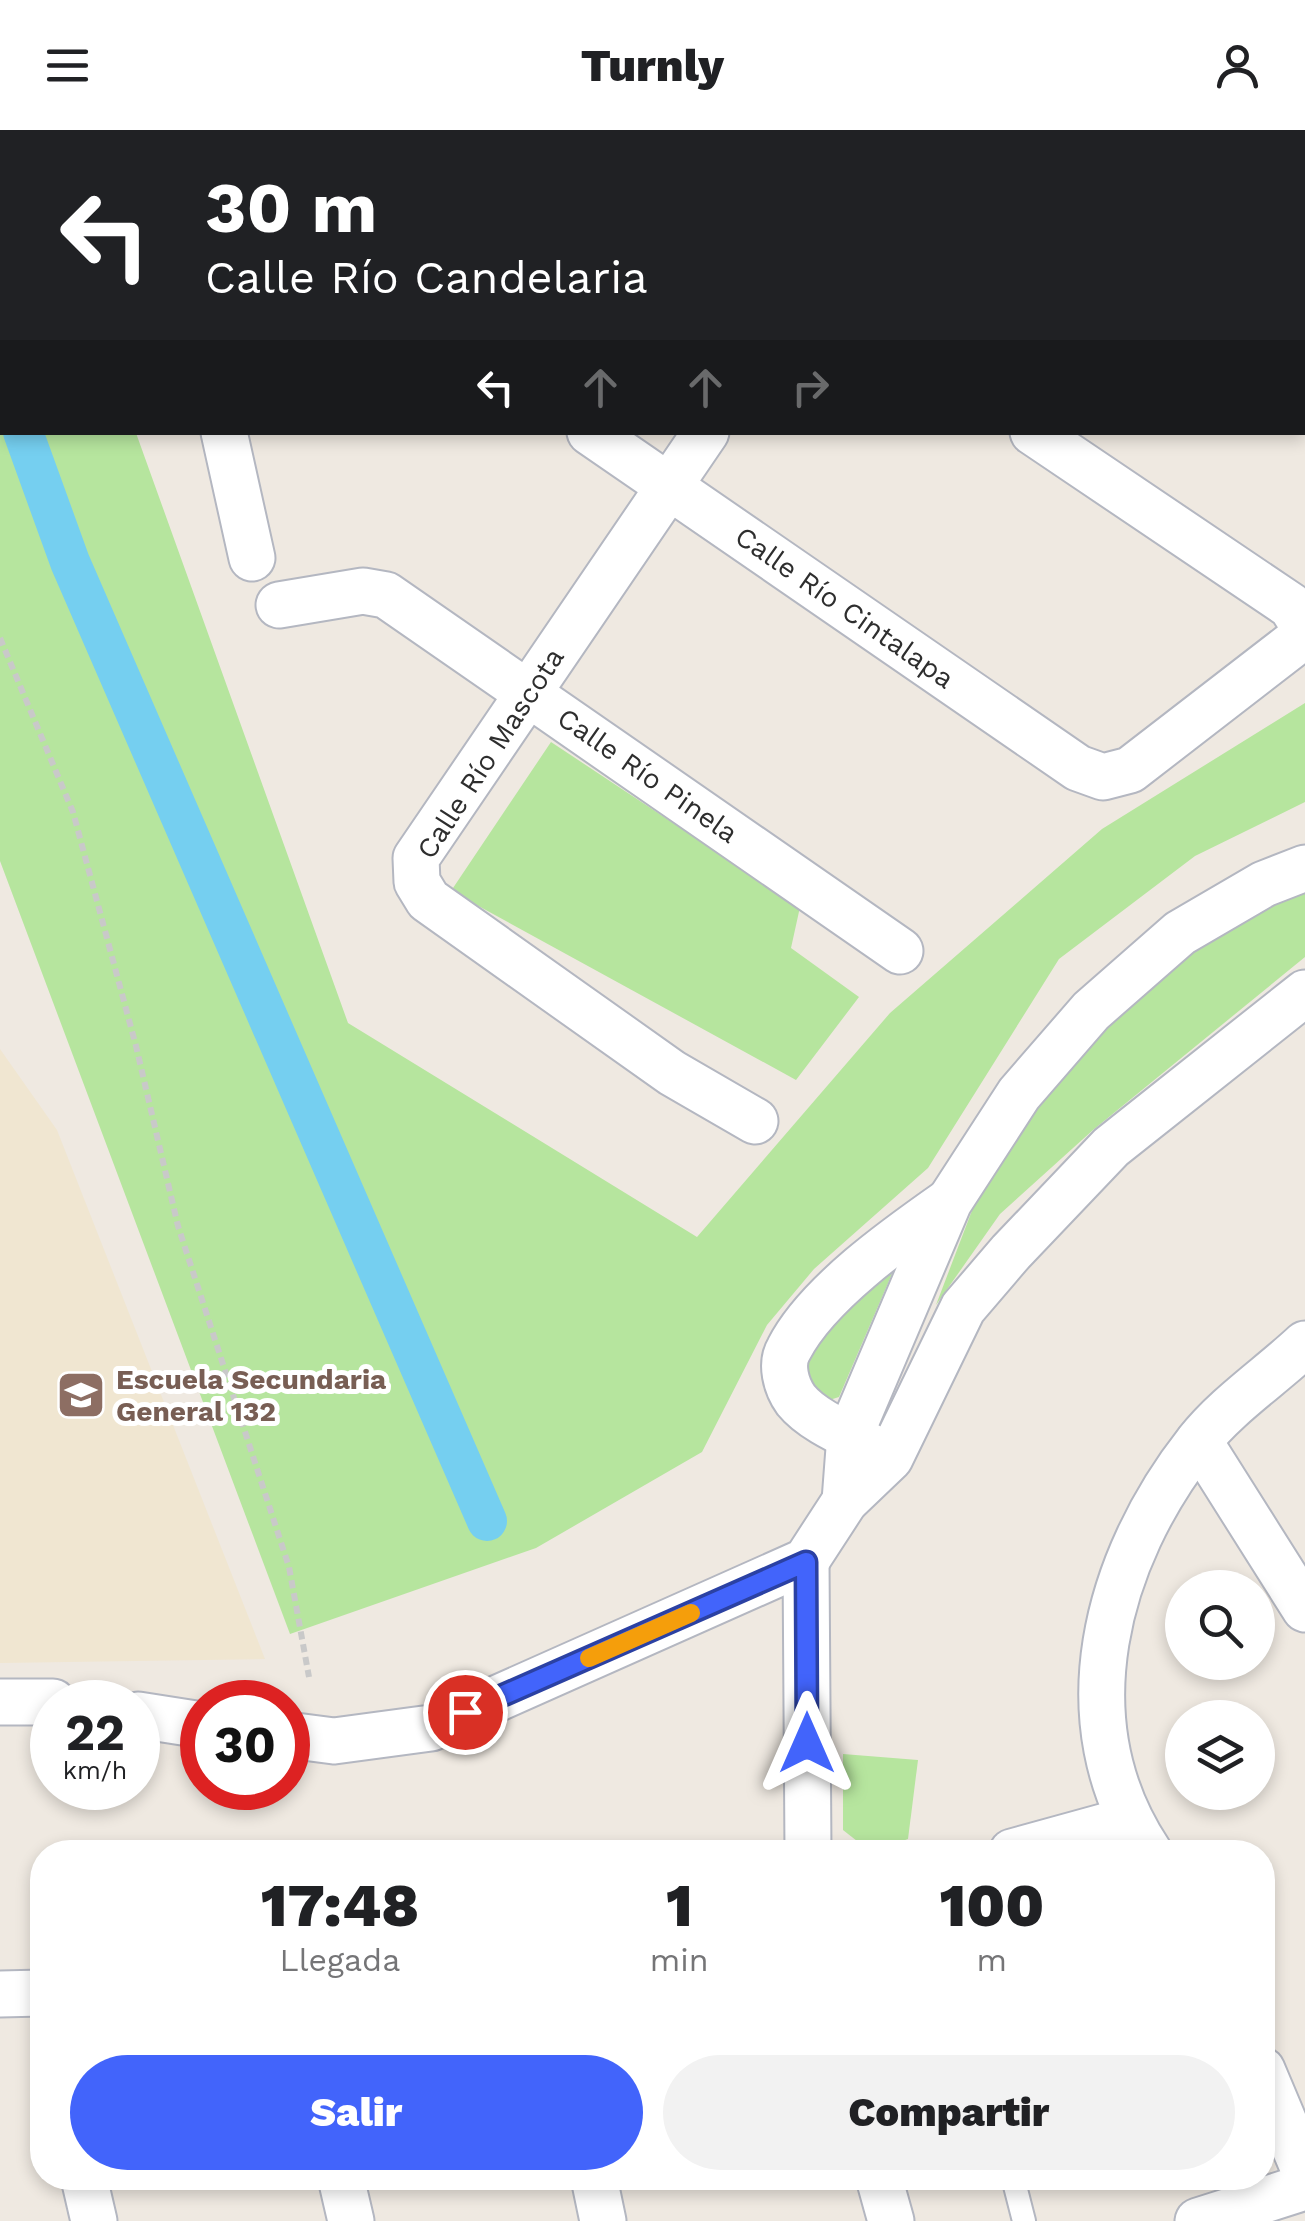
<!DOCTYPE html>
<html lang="es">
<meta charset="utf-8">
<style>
:root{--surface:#fff;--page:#f2f2f2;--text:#202124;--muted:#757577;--accent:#4264fb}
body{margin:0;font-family:"Work Sans",sans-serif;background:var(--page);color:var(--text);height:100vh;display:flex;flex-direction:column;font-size:38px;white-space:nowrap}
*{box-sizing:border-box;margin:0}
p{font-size:32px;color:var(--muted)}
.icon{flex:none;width:55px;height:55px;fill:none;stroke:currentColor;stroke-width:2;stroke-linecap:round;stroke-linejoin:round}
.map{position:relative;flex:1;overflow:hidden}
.sheet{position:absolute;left:30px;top:1710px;width:1245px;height:350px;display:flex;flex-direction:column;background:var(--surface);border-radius:40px;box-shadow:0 5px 15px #0003}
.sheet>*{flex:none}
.top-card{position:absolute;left:0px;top:0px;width:1305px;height:305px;box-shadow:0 5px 15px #0003;background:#202124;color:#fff;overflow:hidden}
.tools{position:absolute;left:1165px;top:1440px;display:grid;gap:20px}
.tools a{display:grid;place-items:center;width:110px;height:110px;border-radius:50%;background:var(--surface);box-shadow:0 5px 15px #0003;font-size:50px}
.speed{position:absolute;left:30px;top:1550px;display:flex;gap:20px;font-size:50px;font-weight:700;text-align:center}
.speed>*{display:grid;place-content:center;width:130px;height:130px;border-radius:50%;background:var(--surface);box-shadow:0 5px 15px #0003;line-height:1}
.speed small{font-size:25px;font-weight:400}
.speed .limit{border:15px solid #d22;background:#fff;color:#111}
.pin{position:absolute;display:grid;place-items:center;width:85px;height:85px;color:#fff;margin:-42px;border:5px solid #fff;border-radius:50%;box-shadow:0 2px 10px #0007}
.me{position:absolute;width:110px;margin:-55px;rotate:0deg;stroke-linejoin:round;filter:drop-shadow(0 0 8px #0008)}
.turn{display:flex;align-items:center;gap:35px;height:210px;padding:0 40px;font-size:45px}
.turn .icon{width:130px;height:130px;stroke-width:2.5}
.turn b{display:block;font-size:70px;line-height:85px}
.lanes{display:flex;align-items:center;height:95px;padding:0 40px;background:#0003;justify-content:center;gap:50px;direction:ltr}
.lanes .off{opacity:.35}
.eta{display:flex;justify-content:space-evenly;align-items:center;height:170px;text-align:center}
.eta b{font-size:60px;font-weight:800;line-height:70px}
.cta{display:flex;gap:20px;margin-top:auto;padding:20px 40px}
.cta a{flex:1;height:115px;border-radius:60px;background:var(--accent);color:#fff;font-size:40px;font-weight:800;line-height:115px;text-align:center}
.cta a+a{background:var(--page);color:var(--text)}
header{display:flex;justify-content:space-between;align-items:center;height:130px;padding:0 40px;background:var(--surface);font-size:45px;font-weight:800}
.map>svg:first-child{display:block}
.education{fill:#f0e6d1}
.green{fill:#b6e59e}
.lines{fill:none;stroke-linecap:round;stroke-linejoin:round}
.canal{stroke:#75cff0;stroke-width:40}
.service-casing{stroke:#b4b7c1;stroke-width:26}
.minor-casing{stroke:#b4b7c1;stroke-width:49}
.path{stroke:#c9c9c9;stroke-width:6;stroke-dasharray:8 5;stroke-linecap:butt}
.service{stroke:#fff;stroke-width:22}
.minor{stroke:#fff;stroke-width:45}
.route-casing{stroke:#2b41a3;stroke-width:25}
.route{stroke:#4264fb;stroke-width:18}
.slow{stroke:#f59e0b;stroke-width:18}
.labels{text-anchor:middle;stroke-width:10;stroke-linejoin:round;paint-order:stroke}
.street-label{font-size:28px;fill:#2e2e2e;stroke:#fff}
.education-label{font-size:28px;font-weight:bold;fill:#785e54;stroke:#fff;text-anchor:start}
</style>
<header><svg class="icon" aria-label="menu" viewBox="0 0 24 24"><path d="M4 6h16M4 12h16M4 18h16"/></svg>Turnly<svg class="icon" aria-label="person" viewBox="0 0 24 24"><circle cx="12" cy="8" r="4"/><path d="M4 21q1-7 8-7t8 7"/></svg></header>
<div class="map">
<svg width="1305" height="2091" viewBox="0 0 1305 2091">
<rect width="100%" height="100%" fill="#efe9e1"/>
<polygon class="education" points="0,919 57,1000 265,1529 0,1533"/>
<g class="green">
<polygon points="0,0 28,2 2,2 2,302 136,303 348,893 697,1107 890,883 1102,699 1305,573 1305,672 1195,726 1059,829 928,1038 814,1139 767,1195 702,1322 536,1418 290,1504 0,731"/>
<polygon points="551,612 800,777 791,818 859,867 796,950 451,761"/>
<polygon points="1305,757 1305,827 1093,1000 1000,1084 936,1175 976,1070 1070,926 1213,802"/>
<polygon points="898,1130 839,1267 820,1273 804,1260 807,1225 822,1201"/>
<polygon points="843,1624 918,1630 908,1709 871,1722 843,1700"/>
</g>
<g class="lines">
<g class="canal">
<polyline points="0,238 2,245"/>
<polyline points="23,302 70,432 487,1391"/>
</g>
<g class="service-casing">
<polyline id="service" points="1013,2048 1024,2091"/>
</g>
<g class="minor-casing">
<g id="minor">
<polyline points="581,0 585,2"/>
<polyline points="1032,0 1035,2"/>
<polyline points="138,2 138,0"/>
<polyline points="859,2 860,0"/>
<polyline points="1302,185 1305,186"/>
<polyline points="224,302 252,428"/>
<polyline points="590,302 1078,638 1103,647 1130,640 1297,511 1303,495 1291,476 1033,302"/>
<polyline points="706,302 416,728 417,752 428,770 672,943 755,991"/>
<polyline points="279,475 363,461 386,465 900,821"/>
<polyline points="1199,1311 1305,1479"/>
<path d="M875 1319C851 1306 814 1292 796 1270 786 1256 780 1234 789 1219 817 1164 898 1107 948 1072"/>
<polyline points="845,1371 850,1305 949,1072 1019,964 1091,881 1180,803 1264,754 1305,738"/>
<polyline points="806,1431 808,1722"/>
<polyline points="0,1572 53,1572"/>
<polyline points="138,1585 202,1595"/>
<polyline points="288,1605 334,1611 431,1598 806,1431 845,1371 890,1328 963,1178 1011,1122 1111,1017 1305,863"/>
<polyline points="1012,1722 1128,1690"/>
<path d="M1149 1722C1062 1591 1105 1430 1198 1312 1226 1276 1271 1246 1305 1214"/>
<polyline points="0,1864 42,1863"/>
<polyline points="1262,1940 1305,2042"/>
<polyline points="84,2048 94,2091"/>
<polyline points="341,2048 351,2091"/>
<polyline points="594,2048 603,2091"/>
<polyline points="879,2048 891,2091"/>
<polyline points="1198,2091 1305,2057"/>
</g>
</g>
<g class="path">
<polyline points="0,119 2,118"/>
<polyline points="0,144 2,151"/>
<polyline points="0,159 2,158"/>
<polyline points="0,508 73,682 136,916 178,1096 289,1437 309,1547"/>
</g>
<use href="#service" class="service"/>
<use href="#minor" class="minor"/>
</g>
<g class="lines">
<g class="route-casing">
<polyline id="route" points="465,1582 806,1432 807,1613"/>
</g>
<use href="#route" class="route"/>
<polyline class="slow" points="589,1528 691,1483"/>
</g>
<defs>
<g id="school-square" transform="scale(2.5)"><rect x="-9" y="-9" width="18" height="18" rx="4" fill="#8d6e63" stroke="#fff"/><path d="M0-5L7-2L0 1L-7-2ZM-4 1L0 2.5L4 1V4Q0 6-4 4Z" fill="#fff"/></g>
</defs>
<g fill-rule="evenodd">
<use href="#school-square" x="81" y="1265"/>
</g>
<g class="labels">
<g class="street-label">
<text transform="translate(845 477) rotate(35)" y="10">Calle Río Cintalapa</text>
<text transform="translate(490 623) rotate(-57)" y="10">Calle Río Mascota</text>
<text transform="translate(648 645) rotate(35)" y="10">Calle Río Pinela</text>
</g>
<g class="education-label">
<text x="116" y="1259">Escuela Secundaria<tspan x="116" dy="32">General 132</tspan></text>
</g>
</g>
</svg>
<div class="tools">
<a><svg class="icon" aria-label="search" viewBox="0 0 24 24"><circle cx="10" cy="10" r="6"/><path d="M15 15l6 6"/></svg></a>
<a><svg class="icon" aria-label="layers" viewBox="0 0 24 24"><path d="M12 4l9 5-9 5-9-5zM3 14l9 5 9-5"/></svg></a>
</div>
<div class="speed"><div>22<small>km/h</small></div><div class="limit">30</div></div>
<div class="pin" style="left:465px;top:1582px;background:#d93025"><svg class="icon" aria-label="arrive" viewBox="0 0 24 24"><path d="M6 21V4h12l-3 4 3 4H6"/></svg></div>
<svg class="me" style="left:807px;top:1613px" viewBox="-20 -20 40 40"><path d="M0-17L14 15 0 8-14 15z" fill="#4264fb" stroke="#fff" stroke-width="4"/></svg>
<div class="top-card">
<div class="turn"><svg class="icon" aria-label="left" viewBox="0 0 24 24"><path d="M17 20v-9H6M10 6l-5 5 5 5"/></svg><div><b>30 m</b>Calle Río Candelaria</div></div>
<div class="lanes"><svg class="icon" aria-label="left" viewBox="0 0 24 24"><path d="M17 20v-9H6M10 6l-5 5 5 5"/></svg><svg class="icon off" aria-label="ahead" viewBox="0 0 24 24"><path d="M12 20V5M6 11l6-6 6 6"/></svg><svg class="icon off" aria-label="ahead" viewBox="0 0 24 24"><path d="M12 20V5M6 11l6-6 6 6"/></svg><svg class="icon off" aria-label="right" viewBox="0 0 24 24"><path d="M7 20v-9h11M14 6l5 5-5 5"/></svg></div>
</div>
<section class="sheet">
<div class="eta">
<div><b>17:48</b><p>Llegada</p></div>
<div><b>1</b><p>min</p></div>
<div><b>100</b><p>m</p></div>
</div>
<div class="cta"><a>Salir</a><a>Compartir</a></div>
</section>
</div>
